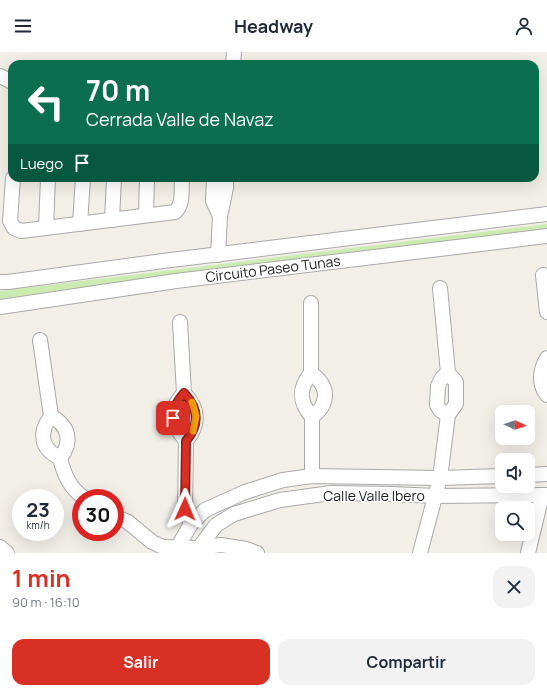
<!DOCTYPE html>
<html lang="es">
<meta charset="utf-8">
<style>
:root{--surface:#fff;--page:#f2f2f3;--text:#1f2937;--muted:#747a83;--accent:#d93025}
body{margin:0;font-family:Manrope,sans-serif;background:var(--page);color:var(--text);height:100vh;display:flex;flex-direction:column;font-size:15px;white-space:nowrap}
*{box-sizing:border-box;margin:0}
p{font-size:13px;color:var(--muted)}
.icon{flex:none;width:22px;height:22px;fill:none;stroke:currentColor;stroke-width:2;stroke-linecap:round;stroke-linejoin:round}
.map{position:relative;height:501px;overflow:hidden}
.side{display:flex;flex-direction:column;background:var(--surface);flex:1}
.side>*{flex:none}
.banner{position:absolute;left:8px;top:8px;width:531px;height:122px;border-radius:12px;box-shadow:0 4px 16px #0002;background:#0b6e4f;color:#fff;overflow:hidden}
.needle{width:26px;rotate:94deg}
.controls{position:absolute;left:495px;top:353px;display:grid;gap:8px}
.controls a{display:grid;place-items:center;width:40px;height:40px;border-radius:8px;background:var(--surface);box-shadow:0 4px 16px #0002;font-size:20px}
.speed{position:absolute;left:12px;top:437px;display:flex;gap:8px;font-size:20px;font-weight:700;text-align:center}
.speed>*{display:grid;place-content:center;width:52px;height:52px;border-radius:50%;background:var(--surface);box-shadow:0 4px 16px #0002;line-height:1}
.speed small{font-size:10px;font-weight:400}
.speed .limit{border:6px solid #d22;background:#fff;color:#111}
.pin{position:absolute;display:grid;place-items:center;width:34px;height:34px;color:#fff;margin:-17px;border-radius:8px;box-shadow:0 2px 6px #0006}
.me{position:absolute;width:44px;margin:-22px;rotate:1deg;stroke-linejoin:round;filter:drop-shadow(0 0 3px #0008)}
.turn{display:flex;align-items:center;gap:14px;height:84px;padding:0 12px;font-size:18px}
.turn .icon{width:52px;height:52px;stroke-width:2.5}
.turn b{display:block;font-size:28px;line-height:34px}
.then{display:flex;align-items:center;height:38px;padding:0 12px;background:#0003;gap:8px;font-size:15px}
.round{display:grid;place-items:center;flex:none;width:42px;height:42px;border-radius:12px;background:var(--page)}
.headline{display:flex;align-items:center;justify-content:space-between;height:68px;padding:0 12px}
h1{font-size:24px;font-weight:700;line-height:30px;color:var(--accent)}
.action{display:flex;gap:8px;margin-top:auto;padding:8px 12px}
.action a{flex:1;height:46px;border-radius:12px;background:var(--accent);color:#fff;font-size:16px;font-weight:700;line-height:46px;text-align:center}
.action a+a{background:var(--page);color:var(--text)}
header{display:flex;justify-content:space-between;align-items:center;height:52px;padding:0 12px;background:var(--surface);font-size:18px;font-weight:700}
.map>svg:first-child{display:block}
.grass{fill:#cdebb0}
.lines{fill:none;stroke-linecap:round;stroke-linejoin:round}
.minor-casing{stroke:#a9a9a9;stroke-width:16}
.minor{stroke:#fff;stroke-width:14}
.route-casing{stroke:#8d1f18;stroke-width:10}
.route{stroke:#d93025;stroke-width:7}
.slow{stroke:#f59e0b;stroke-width:7}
.labels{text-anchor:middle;stroke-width:3.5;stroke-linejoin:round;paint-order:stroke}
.street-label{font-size:14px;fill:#222;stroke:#fff}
</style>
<header><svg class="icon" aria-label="menu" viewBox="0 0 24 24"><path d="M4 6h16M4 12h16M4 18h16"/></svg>Headway<svg class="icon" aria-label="person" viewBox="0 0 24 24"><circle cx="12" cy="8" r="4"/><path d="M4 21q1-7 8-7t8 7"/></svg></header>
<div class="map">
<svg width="547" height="501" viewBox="0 0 547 501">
<rect width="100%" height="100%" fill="#f2efe9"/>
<polygon class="grass" points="547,172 547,179 0,248 0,239"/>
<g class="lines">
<g class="minor-casing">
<g id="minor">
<polyline points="233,12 234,0"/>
<polyline points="0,24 12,30"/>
<path d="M13 126 10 169 14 176 21 179 175 160C184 152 181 137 182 126"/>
<polyline points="214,126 213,149 220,164 218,203"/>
<polyline points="146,163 147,126"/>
<polyline points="220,164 226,136 226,126"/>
<polyline points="112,168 114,126"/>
<polyline points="80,172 83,126"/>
<polyline points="46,176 48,126"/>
<polyline points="543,223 547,260"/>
<polyline points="0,230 8,230 163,209 547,162"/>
<path d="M311 251V321C298 337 299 350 312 365V424"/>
<polyline points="0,255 176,229 547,184"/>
<path d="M180 270 184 341C199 357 200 372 186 389L185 457 191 472"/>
<path d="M40 288 51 364C38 381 41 397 60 406"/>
<path d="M547 306C540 318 538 332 547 343"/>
<path d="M311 321C329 334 330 351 312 365"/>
<polyline points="448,321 442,326 438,334 437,353 440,358 448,363"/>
<path d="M184 341C167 359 172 372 186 389"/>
<path d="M51 364C69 374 73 390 60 406"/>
<path d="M60 406C64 423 70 436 84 446"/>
<polyline points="528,423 547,422"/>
<polyline points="115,464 128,470 152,490 163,495 199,496 221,493 246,497 257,501"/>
<polyline points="0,495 7,501"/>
<polyline points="175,501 177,496 191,472 205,458 245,440 283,428 312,424 440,426 502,424"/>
<polyline points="197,501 199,496 216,473 234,462 280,448 331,441 391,442 436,444 547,443"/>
<polyline points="420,501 440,426 448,363 456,352 456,330 448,321 440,236"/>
<polyline points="528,501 542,443"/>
</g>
</g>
<use href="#minor" class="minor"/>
</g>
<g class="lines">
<g class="route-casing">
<path id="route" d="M173 366C174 355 177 349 184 341 199 357 200 372 186 389L185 457"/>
</g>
<use href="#route" class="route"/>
<polyline class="slow" points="192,350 196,364 193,379"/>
</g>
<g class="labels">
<g class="street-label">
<text transform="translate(273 217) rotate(-7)" y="5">Circuito Paseo Tunas</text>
<text x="374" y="449">Calle Valle Ibero</text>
</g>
</g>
</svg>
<div class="controls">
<a><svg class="needle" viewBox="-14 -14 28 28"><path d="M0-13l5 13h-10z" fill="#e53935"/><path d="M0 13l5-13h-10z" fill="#747a83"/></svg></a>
<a><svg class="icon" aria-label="sound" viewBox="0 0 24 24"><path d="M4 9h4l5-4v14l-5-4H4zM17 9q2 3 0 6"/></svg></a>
<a><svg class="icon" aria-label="search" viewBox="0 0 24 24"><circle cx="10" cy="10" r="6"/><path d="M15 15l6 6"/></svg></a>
</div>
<div class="speed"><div>23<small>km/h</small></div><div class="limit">30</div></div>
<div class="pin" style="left:173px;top:366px;background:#d93025"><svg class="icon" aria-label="arrive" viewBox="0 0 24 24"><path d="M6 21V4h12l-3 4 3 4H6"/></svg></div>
<svg class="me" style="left:185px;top:457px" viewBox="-20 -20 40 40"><path d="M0-17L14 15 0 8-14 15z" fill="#d93025" stroke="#fff" stroke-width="4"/></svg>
<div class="banner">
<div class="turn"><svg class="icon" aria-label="left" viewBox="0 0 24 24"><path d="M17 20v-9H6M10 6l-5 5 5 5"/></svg><div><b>70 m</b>Cerrada Valle de Navaz</div></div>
<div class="then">Luego<svg class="icon" aria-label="arrive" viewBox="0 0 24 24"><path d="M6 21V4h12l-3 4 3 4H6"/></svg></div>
</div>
</div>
<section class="side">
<div class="headline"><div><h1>1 min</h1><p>90 m · 16:10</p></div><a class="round"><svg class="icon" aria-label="close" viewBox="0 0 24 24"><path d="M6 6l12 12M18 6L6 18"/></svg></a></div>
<div class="action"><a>Salir</a><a>Compartir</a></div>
</section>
